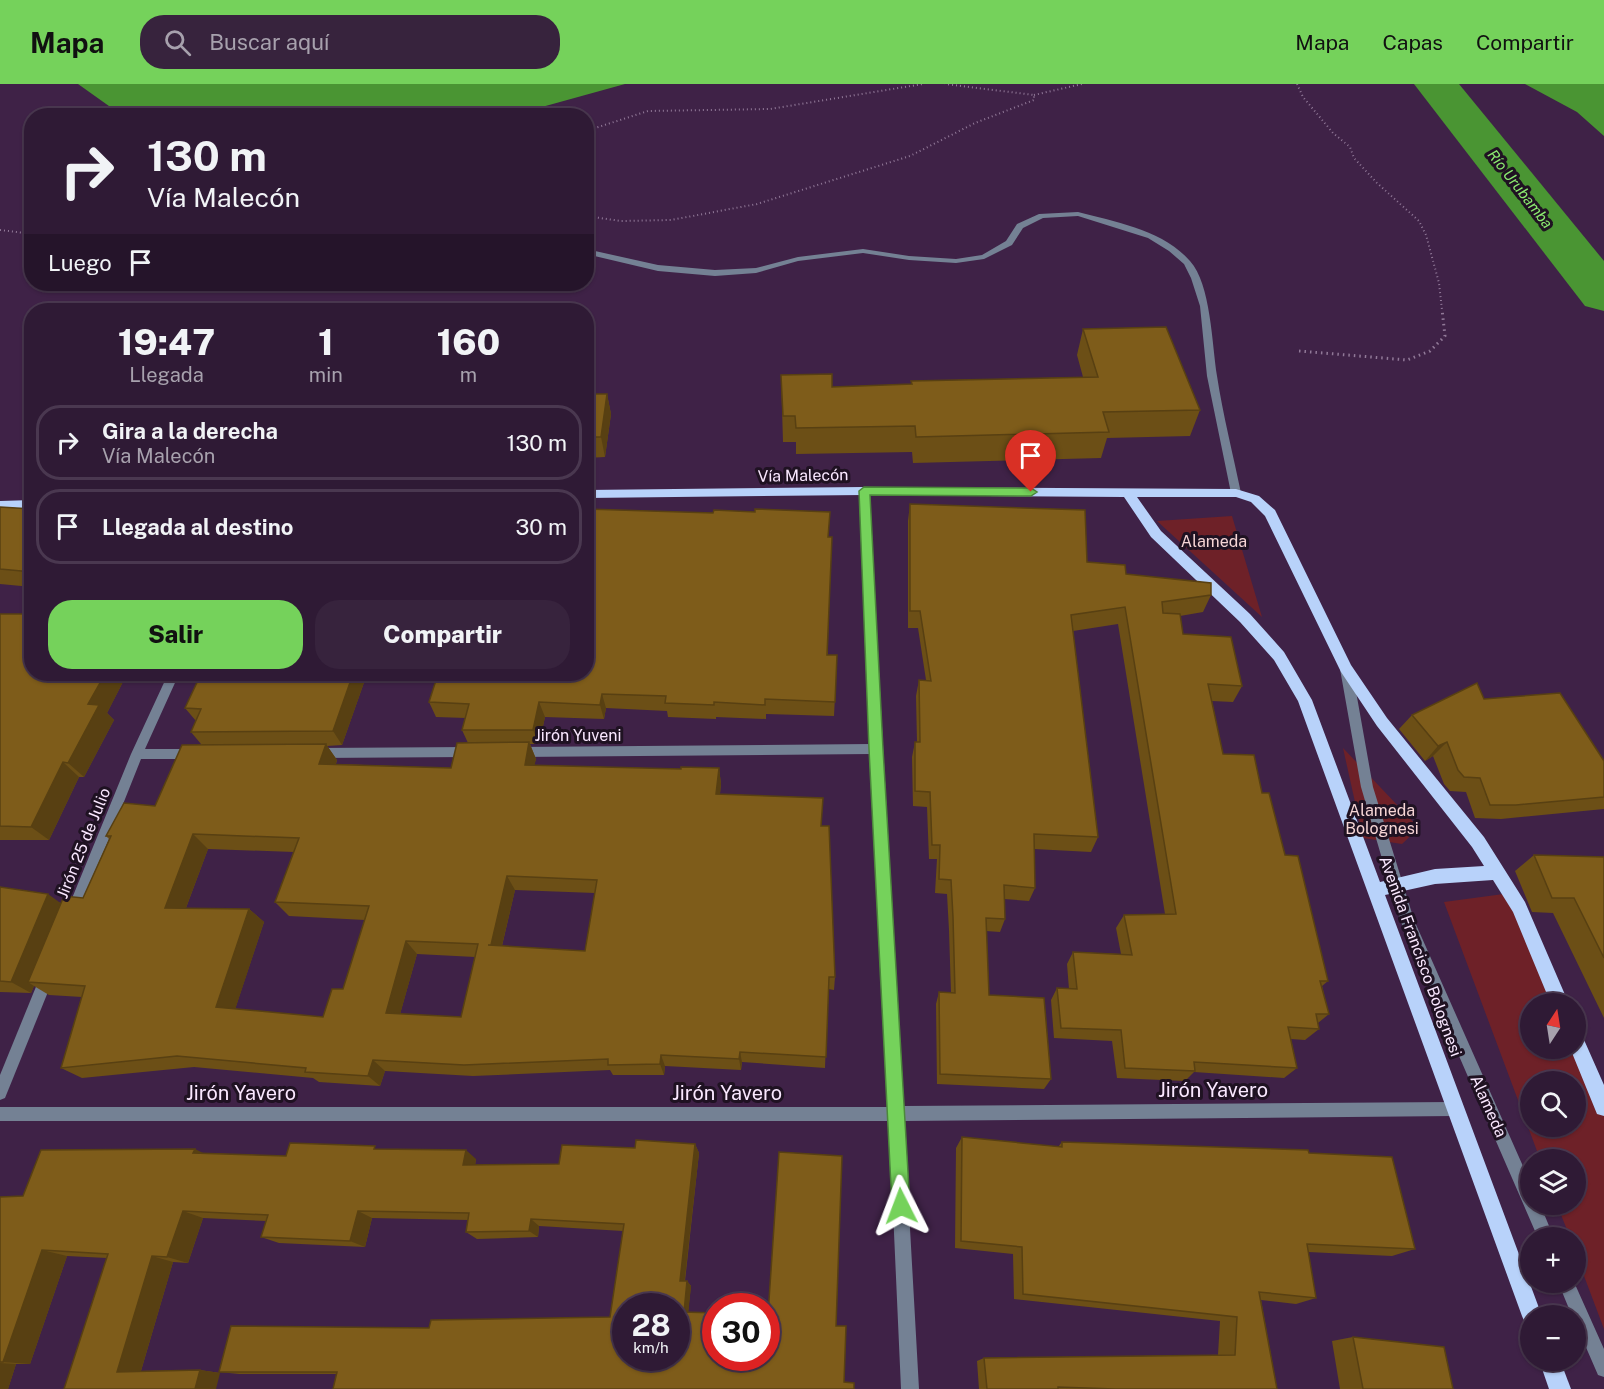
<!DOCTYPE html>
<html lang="es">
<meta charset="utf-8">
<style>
:root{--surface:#2f1a35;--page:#37233d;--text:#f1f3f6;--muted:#a7a1ad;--line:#4a3850;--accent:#75d25b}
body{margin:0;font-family:"Public Sans",sans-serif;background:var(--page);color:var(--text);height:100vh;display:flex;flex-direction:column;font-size:22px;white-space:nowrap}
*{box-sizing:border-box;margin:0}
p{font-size:20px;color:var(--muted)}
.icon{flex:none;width:33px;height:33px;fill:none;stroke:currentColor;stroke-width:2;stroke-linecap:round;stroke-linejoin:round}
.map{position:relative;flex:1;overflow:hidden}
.panel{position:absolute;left:24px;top:219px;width:570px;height:378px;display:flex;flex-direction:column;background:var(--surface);border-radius:24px;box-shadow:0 2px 4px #0004,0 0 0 2px var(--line)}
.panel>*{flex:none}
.top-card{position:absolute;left:24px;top:24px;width:570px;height:183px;border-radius:24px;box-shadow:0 2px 4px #0004,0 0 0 2px var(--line);background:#2f1a35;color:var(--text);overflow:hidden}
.needle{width:39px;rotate:12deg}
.controls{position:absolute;left:1520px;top:909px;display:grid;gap:12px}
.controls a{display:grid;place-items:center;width:66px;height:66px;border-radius:50%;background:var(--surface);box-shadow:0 2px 4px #0004,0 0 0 2px var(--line);font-size:30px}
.speed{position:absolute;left:612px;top:1209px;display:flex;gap:12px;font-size:30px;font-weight:700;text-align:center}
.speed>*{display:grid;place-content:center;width:78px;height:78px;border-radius:50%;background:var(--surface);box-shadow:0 2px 4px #0004,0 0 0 2px var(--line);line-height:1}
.speed small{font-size:15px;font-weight:400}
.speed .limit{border:9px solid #d22;background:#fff;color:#111}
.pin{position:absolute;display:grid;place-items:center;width:51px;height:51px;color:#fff;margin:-62px -26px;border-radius:50% 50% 50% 0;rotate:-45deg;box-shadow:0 0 6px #0007}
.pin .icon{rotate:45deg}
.me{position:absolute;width:66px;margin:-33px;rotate:357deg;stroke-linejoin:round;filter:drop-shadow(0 0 4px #0008)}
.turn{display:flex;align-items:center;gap:21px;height:126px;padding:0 24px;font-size:27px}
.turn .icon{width:78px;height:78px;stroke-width:2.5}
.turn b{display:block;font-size:42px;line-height:51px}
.then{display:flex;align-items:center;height:57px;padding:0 24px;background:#0003;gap:12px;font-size:22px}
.eta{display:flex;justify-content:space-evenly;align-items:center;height:102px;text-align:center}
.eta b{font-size:36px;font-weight:800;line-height:42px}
.action{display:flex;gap:12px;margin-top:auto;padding:12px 24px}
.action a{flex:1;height:69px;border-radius:24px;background:var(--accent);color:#111;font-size:24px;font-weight:800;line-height:69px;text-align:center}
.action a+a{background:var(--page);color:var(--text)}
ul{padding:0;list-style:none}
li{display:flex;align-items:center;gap:18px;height:75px;margin:0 12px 9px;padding:0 12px;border:3px solid var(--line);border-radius:24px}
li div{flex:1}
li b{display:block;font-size:22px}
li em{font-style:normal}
header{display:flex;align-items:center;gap:36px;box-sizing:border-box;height:84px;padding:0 30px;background:var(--accent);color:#111}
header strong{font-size:28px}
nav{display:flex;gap:33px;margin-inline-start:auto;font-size:21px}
.search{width:420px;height:54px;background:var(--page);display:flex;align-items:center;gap:15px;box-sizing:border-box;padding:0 21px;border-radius:24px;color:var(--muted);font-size:22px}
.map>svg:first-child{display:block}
.green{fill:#6e2128;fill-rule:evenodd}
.water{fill:#4a9533}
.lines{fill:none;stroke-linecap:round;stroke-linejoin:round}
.river{fill:#4a9533;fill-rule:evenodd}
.path-far1{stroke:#917998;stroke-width:2;stroke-dasharray:1 3;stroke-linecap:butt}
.path{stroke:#917998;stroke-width:3;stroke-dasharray:1.5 4;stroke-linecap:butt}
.street{fill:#748194;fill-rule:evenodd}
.primary{fill:#b8d2fa;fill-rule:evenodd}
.wall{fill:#6c4f16;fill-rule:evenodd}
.shaded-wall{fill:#584012}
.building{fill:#7e5c1a;stroke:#584012;stroke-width:1.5;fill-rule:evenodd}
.route{fill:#75d25b;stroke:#4c883b;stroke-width:1.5}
.labels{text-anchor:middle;stroke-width:6;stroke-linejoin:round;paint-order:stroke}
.far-water-label{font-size:15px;font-style:italic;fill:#8bea70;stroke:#1f1222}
.street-label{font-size:16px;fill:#fae8ff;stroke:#1f1222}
.park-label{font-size:16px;fill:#f6d5d5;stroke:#1f1222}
.near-street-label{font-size:20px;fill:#fae8ff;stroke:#1f1222}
</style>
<header>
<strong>Mapa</strong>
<div class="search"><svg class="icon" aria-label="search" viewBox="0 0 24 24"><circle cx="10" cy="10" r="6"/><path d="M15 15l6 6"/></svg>Buscar aquí</div>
<nav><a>Mapa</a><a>Capas</a><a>Compartir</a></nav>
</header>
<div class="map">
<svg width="1604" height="1305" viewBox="0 0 1604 1305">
<rect width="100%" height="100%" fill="#3f2247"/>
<g class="green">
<polygon points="1232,432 1262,533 1157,437"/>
<polygon points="1343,664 1419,744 1402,760 1363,754"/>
<path d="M1511 809 1557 919 1530 920V964H1575L1604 1031V1245L1575 1168V1154L1570 1153 1557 1121 1575 1120V1076L1540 1075 1444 818ZM1530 998H1575V1042H1530Z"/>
</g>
<g class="water">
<polygon points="78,0 625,0 513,31 123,32"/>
<polygon points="1525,0 1604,0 1604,52 1577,28"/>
</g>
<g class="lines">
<polygon class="river" points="1414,0 1459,0 1604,177 1604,227 1585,222"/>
<g class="path-far1">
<polyline points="1297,0 1303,13 1333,49 1350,63 1354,74 1377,99 1419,137 1426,151 1439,199 1442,226"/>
<polyline points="1034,11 1082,0"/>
<polyline points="586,47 648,27 770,25 923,0"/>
<polyline points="586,132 621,137 671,136 757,120 910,72 975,39 1034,16 1034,11 945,0"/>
<polyline points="0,146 32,150"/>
</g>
<polyline class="path" points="1299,267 1407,276 1430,267 1445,252 1442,225"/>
<g class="street">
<path d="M1078 128C1116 138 1163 146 1190 177 1211 200 1212 261 1217 292 1223 331 1233 370 1241 409L1240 411H1232L1231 409 1207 292 1200 222 1191 194 1184 180 1169 167 1148 154 1078 132 1043 134 1023 144 1012 161 984 175 956 179 909 176 863 169 798 177 756 189 715 192 658 187 586 170V165L658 181 715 186 756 184 798 173 863 165 909 172 956 175 982 171 1006 157 1017 140 1039 130Z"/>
<polygon points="864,403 869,407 903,1022 1454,1018 1459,1020 1461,1025 1459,1030 1454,1032 904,1037 919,1305 901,1305 889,1037 0,1037 0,1023 888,1023 871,670 517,673 513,672 511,668 513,664 517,663 871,660 859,407"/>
<polygon points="1346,580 1352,585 1373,703 1414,836 1530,1098 1530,1120 1540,1120 1554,1154 1538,1154 1400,836 1361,703 1340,585"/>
<polygon points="168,590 179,590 145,665 193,665 197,666 199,670 197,674 193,675 141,675 78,833 73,835 68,833 66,829 131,670"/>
<polygon points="469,663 473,664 475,668 473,672 469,673 316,674 312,673 310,669 312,665 316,664"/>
<polygon points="47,886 52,888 54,893 5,1014 0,1016 0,991 42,888"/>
<polygon points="1558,1198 1574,1198 1604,1265 1604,1293 1598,1291 1575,1238 1575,1232 1572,1232"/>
</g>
<g class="primary">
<path d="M864 403 1236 405 1259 412 1275 426 1351 581 1387 634 1484 753 1525 818 1569 920H1551L1513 828 1493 796 1435 800 1385 811 1542 1232H1530V1241L1525 1239 1522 1232 1298 617 1274 576 1240 538 1151 453 1124 413 864 411 586 414V406ZM1137 413H1236L1251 418 1265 432 1341 588 1377 642 1472 763 1484 782 1435 785 1380 798 1312 616 1284 568 1250 530 1161 447Z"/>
<polygon points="32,416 32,425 0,425 0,417"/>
<polygon points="1575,946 1581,949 1604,1001 1604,1032 1597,1030 1570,964 1575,964"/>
<polygon points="1539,1276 1560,1276 1571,1305 1549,1305"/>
</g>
</g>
<g class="wall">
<polygon points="1083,245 1200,326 1190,352 1107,354 1101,374 913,379 912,368 796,370 796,358 783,358 781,291 832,303 911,300 911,297 1083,293 1077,271"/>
<polygon points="586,310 607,310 611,330 605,373 586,374"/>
<polygon points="910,420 1126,490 1211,511 1203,528 1180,532 1183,550 1242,602 1233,618 1212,617 1223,670 1262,709 1285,771 1328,897 1322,902 1329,930 1318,939 1319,945 1305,956 1291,955 1297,984 1284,994 1194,988 1185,997 1117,994 1112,957 1054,954 1051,916 1057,904 1069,905 1067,880 1073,868 1121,870 1116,844 1124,831 1165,830 1118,540 1073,547 1098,753 1091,768 1034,765 1035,804 1029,817 1004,815 1005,835 1000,848 986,847 989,911 1051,995 1044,1005 937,1000 936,920 939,908 951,909 949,846 947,810 935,809 937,775 929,775 927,723 913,722 912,673 915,658 917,658 916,612 919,596 926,596 918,544 908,544 908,437"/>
<polygon points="0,423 32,425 32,503 0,500"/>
<path d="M829 453 828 571H837L834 632 766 630V635L716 633V635L668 633 667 627 606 624 604 635 545 633 539 660H530L536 675 534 681 681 685 719 684 721 700 720 710 823 714 821 742 835 893 834 906 828 905 825 984 742 978 741 986 665 982 664 991H613L610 986 473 992 385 987 380 1002 319 998 313 994 194 983 82 994 61 984 82 913 49 911 34 902 31 909 0 908V803L61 819 83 814 109 755 106 752 155 722 201 660 191 648 196 637 185 624 367 590 342 661 327 662 337 676 336 680 451 684 468 659 462 646 466 634 436 633 429 618ZM208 765 294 768 275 818 289 832 365 836 343 905 323 933 235 925 264 838 249 825 186 824ZM515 806 595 809 585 867 502 862ZM417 870 475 873 461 933 400 930Z"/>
<polygon points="0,530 32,590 127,590 107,629 114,636 84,693 79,693 49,756 0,756"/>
<polygon points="1484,615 1604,677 1604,725 1501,735 1475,734 1466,708 1450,707 1444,700 1433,672 1425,677 1399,645 1412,631"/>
<polygon points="1534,771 1604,773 1604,934 1553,829 1532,828 1515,787"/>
<polygon points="962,1053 1058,1063 1062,1058 1309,1069 1415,1165 1392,1172 1308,1168 1316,1214 1296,1220 1261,1216 1277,1305 979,1305 977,1277 984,1274 1218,1271 1220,1237 1014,1215 1013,1170 955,1164 956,1064"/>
<polygon points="695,1060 699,1069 685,1197 687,1197 691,1202 688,1228 836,1242 336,1290 239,1290 219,1288 429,1244 610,1233 623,1147 539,1142 538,1153 477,1155 466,1148 468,1136 372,1134 365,1163 279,1159 261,1153 266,1137 203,1134 188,1179 173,1178 141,1287 200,1286 220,1289 64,1305 107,1174 67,1172 30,1280 16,1280 8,1305 0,1305 0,1113 23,1112 203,1069 286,1072 378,1065 476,1075 475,1081 559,1080 635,1064"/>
<polygon points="1353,1253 1453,1305 1340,1305 1332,1257"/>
</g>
<g class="shaded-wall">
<polygon points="607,310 611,330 605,373 601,353"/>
<polygon points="105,590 127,590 107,629 114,636 84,693 68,679 88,620"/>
<polygon points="353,590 367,590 342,661 333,647"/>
<polygon points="602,610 606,624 604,635 600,621"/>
<polygon points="539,618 545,633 539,660 533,646"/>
<polygon points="529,658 536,675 531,697 525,681"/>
<polygon points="1447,658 1433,672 1425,677 1438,662"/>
<polygon points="326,660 337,676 330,696 319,680"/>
<polygon points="63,678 79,693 49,756 31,743"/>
<polygon points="719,684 721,700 718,725 716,710"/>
<polygon points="193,750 208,765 181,837 165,824"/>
<polygon points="507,792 515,806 499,874 491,861"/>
<polygon points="48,810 66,823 28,898 34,902 31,909 11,898"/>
<polygon points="249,825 264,838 232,935 216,923"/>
<polygon points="406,857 417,870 397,941 386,929"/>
<polygon points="740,968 742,978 741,986 739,975"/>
<polygon points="661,971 665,982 664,991 660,980"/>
<polygon points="373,976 385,987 380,1002 368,992"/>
<polygon points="695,1060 699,1069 684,1202 680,1197"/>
<polygon points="195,1065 213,1074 193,1069"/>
<polygon points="466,1066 476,1075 474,1089 463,1081"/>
<polygon points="183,1127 203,1134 188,1179 167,1173"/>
<polygon points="358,1127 372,1134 365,1163 350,1157"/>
<polygon points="531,1135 539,1142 538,1153 529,1147"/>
<polygon points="42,1166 67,1172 30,1280 3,1278"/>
<polygon points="152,1172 173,1178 140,1290 117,1288"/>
<polygon points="687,1197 691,1202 688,1232 684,1228"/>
<polygon points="0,1279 16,1280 8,1305 0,1305"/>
<polygon points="200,1286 220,1289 216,1305 195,1305"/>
</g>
<g class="building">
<polygon points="1166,243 1200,326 1103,328 1109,348 916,353 915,342 796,344 795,332 783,332 781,291 832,290 832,303 912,300 911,297 1098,293 1083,245"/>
<polygon points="586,310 607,310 601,353 586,353"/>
<polygon points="910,420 1085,426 1087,478 1125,481 1126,490 1211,499 1211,511 1162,518 1163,529 1180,530 1183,550 1231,553 1242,602 1208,600 1223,670 1254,671 1262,709 1269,709 1285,771 1298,772 1328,897 1320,897 1329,930 1316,930 1319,945 1288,943 1297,984 1194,978 1195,987 1125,984 1121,946 1061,944 1057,904 1077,905 1073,868 1132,871 1124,831 1176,830 1125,523 1071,531 1098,753 1034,750 1035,804 1004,801 1005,835 986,834 989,911 1044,914 1051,995 940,990 939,908 955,909 953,833 951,796 939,795 940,761 932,761 930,708 915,707 915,658 920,658 919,596 931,597 920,527 910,527"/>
<polygon points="0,423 32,425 32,488 0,485"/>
<polygon points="586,425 713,429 714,426 755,428 755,425 830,428 828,453 832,453 827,571 837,571 835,618 765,615 765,621 714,618 714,621 665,619 666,612 602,610 600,621 539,618 533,646 462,646 469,620 429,618 438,590 586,590"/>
<polygon points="0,530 32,530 32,590 105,590 88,620 99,621 68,679 63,678 31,743 0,742"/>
<polygon points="201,590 353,590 333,647 191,648 201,625 185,624"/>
<polygon points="1477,599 1484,615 1560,609 1604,677 1604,713 1516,721 1490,721 1480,694 1464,693 1458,686 1447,658 1438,662 1412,631"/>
<path d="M529 658 525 681 681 685V683L719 684 716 710 823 714 821 742H829L835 893H829L826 973 740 968 739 975 661 971 660 980 608 981V975L464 981 373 976 368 992 305 988 306 984 177 972 61 984 85 902 28 898 64 812 83 814 111 752H106L124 719 155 722 182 661 326 660 319 680 451 684 457 659ZM193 750 299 754 275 818 369 822 343 905H332L323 933 216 923 249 825 165 824ZM507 792 597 796 585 867 488 861H491ZM406 857 478 860 461 933 386 929Z"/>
<polygon points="1534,771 1604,773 1604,874 1574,814 1552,814"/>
<polygon points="0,803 48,810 11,898 0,897"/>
<polygon points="962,1053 1062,1063 1062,1058 1308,1066 1309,1069 1392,1073 1415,1165 1307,1160 1316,1214 1259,1208 1277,1305 1115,1305 1058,1303 1058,1305 987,1305 984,1274 1235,1271 1237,1233 1023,1210 1022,1163 961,1157"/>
<path d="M636 1056 695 1060 680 1197H687L684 1228 716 1229V1274H766V1231H768L779 1068 842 1072 836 1242H846L844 1298 854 1299V1305H333L337 1288H219L231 1242 429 1244 431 1236 610 1233 624 1140 531 1135 529 1147 466 1148 469 1129 358 1127 350 1157 261 1153 268 1131 183 1127 167 1173 152 1172 117 1288 200 1286 195 1305H64L108 1170 42 1166 3 1278H0V1113L23 1112 41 1066 195 1065 193 1069 286 1072 290 1059 375 1062 374 1065 466 1066 463 1081 559 1080 562 1061 635 1064ZM626 1222H676V1274H626Z"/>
<polygon points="1353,1253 1444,1263 1453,1305 1363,1305"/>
</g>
<polygon class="route" points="864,403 1031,404 1037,408 1031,412 870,411 883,665 910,1122 908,1128 901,1131 895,1128 892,1122 869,665 859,407"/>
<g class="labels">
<g class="far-water-label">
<text transform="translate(1520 105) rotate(52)" y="5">Río Urubamba</text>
</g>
<g class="street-label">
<text transform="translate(803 391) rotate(-1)" y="6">Vía Malecón</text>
<text x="578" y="657">Jirón Yuveni</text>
<text transform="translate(83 759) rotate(-68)" y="6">Jirón 25 de Julio</text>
<text transform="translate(1421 872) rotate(70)" y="6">Avenida Francisco Bolognesi</text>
<text transform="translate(1489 1022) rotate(66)" y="6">Alameda</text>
</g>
<g class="park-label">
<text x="1214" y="463">Alameda</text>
<text x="1382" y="732">Alameda<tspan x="1382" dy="18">Bolognesi</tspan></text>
</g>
<g class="near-street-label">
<text x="1213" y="1013">Jirón Yavero</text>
<text x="241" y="1016">Jirón Yavero</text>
<text x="727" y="1016">Jirón Yavero</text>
</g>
</g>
</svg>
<div class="controls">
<a><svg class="needle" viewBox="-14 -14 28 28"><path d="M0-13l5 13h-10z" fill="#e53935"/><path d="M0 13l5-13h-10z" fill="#a7a1ad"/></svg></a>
<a><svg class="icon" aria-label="search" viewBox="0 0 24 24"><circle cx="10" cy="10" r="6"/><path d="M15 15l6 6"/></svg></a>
<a><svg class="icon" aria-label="layers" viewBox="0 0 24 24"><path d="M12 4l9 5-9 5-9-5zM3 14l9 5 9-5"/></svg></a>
<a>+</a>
<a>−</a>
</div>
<div class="speed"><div>28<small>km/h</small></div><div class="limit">30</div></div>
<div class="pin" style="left:1031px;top:408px;background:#d93025"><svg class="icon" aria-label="arrive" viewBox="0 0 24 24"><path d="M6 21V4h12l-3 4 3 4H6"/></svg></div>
<svg class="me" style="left:901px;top:1122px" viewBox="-20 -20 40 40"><path d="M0-17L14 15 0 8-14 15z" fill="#75d25b" stroke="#fff" stroke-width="4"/></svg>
<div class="top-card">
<div class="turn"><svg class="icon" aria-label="right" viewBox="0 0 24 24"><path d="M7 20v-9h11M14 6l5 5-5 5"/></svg><div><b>130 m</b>Vía Malecón</div></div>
<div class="then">Luego<svg class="icon" aria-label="arrive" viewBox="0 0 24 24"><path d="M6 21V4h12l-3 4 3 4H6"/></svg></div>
</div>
<section class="panel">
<div class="eta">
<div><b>19:47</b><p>Llegada</p></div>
<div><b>1</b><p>min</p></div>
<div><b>160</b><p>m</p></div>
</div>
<ul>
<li><svg class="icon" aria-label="right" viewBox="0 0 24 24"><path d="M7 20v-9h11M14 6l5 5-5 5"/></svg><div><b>Gira a la derecha</b><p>Vía Malecón</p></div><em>130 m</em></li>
<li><svg class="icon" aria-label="arrive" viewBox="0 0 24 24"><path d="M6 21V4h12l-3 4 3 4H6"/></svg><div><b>Llegada al destino</b></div><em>30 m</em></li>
</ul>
<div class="action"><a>Salir</a><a>Compartir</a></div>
</section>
</div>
